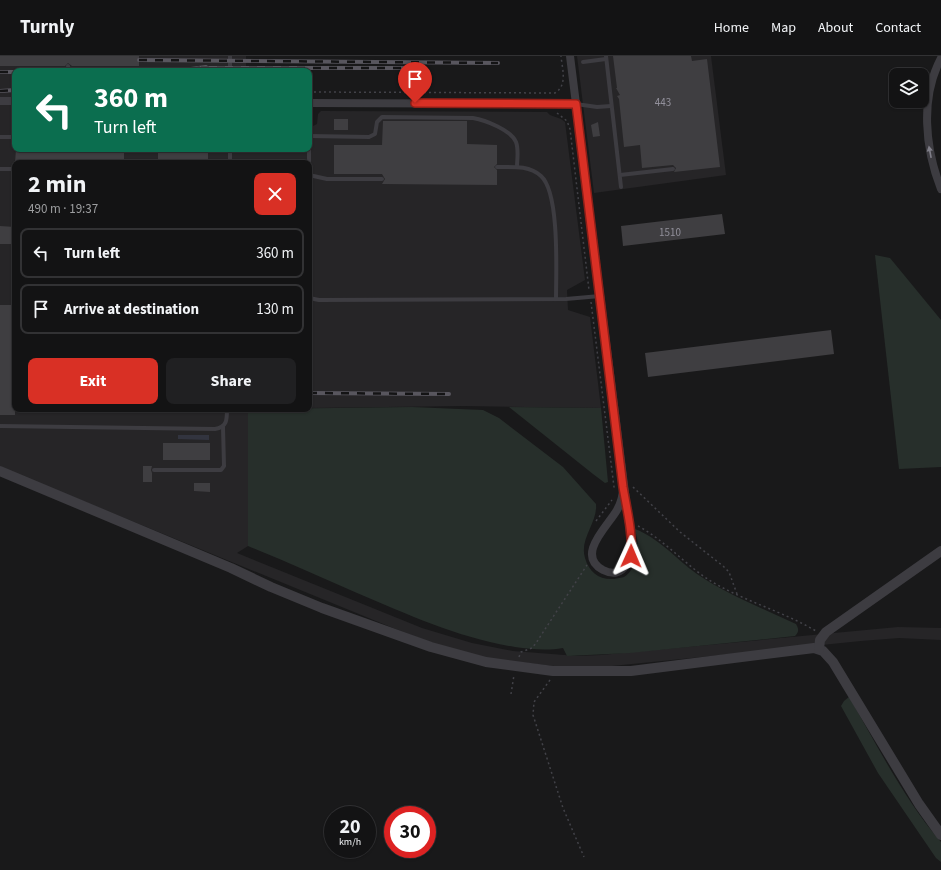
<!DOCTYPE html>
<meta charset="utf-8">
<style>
:root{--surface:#131314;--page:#202022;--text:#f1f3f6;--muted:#9d9ea0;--line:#323234;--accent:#d93025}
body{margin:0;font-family:"Source Sans 3",sans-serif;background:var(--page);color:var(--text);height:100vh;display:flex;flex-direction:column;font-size:15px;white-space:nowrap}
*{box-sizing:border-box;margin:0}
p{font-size:13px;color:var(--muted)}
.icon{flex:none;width:22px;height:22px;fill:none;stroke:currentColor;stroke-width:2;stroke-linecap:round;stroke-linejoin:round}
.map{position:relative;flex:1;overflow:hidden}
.side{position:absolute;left:12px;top:104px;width:300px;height:252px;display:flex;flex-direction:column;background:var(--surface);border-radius:8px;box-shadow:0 1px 3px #0004,0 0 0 1px var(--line)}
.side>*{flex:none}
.banner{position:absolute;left:12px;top:12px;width:300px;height:84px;border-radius:8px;box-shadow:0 1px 3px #0004,0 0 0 1px var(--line);background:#0b6e4f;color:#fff;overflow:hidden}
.fabs{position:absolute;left:889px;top:12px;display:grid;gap:8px}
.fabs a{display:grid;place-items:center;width:40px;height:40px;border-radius:8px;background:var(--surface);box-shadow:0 1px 3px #0004,0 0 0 1px var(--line);font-size:20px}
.speed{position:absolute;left:324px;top:750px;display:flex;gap:8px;font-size:20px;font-weight:700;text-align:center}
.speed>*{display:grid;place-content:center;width:52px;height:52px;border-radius:50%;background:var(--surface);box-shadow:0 1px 3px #0004,0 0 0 1px var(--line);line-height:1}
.speed small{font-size:10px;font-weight:400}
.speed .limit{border:6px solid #d22;background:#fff;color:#111}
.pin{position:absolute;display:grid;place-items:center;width:34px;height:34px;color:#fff;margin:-41px -17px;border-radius:50% 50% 50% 0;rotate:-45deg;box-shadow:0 0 4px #0007}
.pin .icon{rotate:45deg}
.me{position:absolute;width:44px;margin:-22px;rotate:1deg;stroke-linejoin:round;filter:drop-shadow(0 0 3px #0008)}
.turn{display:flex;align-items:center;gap:14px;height:84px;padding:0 16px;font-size:18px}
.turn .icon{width:52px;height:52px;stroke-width:2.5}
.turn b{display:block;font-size:28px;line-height:34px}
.round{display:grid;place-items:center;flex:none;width:42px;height:42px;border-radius:8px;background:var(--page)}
.head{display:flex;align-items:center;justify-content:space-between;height:68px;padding:0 16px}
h1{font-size:24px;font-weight:700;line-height:30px}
.action{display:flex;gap:8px;margin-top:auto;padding:8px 16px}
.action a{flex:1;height:46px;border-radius:8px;background:var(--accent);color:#fff;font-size:16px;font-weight:700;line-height:46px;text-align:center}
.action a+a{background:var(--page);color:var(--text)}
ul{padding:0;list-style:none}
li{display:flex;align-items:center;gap:12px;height:50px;margin:0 8px 6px;padding:0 8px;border:2px solid var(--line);border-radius:8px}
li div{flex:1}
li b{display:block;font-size:15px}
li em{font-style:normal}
header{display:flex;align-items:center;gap:24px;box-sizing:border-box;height:56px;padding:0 20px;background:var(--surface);border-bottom:1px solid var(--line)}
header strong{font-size:19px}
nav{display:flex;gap:22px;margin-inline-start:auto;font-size:14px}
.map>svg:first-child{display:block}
.built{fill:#262527}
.green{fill:#272f2b}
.water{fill:#32343f}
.building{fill:#3f3e41}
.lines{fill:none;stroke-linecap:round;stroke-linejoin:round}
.path{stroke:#424248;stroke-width:1.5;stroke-dasharray:2 3;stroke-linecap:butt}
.service{stroke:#3d3c41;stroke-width:4}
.minor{stroke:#3d3c41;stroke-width:8}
.tertiary{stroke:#3d3c41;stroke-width:10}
.rail-casing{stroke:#58565e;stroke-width:4}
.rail{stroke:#141415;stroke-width:2.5;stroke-dasharray:8;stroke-linecap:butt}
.oneway{fill:#807f89}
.route-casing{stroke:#8d1f18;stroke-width:10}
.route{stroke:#d93025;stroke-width:7}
.labels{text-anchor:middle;stroke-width:4;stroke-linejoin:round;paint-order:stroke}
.number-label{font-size:11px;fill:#92909b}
</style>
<header>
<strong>Turnly</strong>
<nav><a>Home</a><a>Map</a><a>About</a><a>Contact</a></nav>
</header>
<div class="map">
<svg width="941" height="814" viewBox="0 0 941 814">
<rect width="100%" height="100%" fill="#19191a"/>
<g class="built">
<polygon points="0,0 246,0 246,15 15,15 15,93 309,93 309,72 317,68 318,58 321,55 547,56 550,59 561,63 565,66 585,224 567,234 568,254 590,261 601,352 464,350 309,352 309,107 15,107 15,353 248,353 248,490 237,497 422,572 472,587 513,595 577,600 601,599 898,571 941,572 941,584 899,582 861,585 602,611 554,610 492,603 446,592 393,572 0,411"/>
<polygon points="577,0 711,0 726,119 594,137"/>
</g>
<g class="green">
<polygon points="875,199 890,202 941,264 941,411 899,413"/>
<path d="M412 351 483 354 499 362 563 411 596 448C598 466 579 483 585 502 589 516 599 524 614 523 617 522 622 522 624 521 632 517 637 503 638 494 639 488 636 479 635 473 659 482 676 503 697 518 728 539 762 552 796 568 799 573 799 576 795 580L630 597 567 600 563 592C546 595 531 593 515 591 459 582 409 559 357 537 321 521 285 505 248 490V353Z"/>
<polygon points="509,351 601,352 608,426 605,427 593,418"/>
<path d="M849 641C877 689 905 745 941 786V806L936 802 878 717 841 650 844 645Z"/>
</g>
<polygon class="water" points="178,379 209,379 209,384 178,383"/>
<g class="building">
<polygon points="0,0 139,0 139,10 72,10 68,7 65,10 0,10"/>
<polygon points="613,0 691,0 692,5 707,3 720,111 674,116 676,112 673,109 642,112 640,89 624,91 619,43 617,40 620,39 616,32 617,32"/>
<rect x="334" y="63" width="14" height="11"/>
<polygon points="383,65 467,65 467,88 497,89 497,108 494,111 497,114 497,129 382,128 385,123 382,118 334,118 334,89 382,89"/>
<polygon points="598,66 600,80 593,81 591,69"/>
<polygon points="16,93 124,93 124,107 15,107"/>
<polygon points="158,93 208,93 208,106 158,105"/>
<polygon points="722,158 725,178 623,190 621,170"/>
<polygon points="0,170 15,171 15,188 0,188"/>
<rect x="0" y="249" width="15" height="110"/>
<polygon points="831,274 834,298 648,321 645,297"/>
<rect x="163" y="387" width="47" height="17"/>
<polygon points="143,410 152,410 151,414 152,417 152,426 143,426"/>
<polygon points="194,427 210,427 210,436 194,435"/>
</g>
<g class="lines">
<g class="path">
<path d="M309 36 555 37C568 29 562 12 561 0"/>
<polyline points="557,57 567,65 570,73 589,234"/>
<polyline points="591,246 614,431 616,431"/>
<polyline points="633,431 680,476 723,510 729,516 737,538"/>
<polyline points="596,465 612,444"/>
<path d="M638 470C666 485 687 511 714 527 747 546 784 556 816 575"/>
<polyline points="519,601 521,596 532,592 536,587 587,509"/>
<polyline points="550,624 534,646 533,659 563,752 584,801"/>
<polyline points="511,638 514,619"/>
</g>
<g class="service">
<polyline points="230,0 230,15"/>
<polyline points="606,0 621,131"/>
<polyline points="583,6 606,3"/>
<polyline points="68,10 69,15"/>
<polyline points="576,48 597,51 611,50"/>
<polyline points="309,77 309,108"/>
<path d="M310 80 369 81 375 78 377 66 382 61 473 62C485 64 511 74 516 86 519 94 517 103 517 111"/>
<polyline points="0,81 15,81"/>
<polyline points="230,107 230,93"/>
<path d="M497 111C512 111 529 109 541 120 560 137 556 218 556 243"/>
<polyline points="0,113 15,113"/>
<polyline points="309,119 327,123 382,123"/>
<polyline points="620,119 673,113"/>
<polyline points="309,242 319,244 566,243 600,240"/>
<path d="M0 370 215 373C227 371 227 364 227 353"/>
<polyline points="154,414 221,414 224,410 223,371"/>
</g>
<g class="minor">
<polyline points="570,0 576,48"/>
<path d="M941 2C920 42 925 92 941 133"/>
<polyline points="0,45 15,45"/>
<path d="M309 47 576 48 631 484C632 501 625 525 603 514 575 499 608 470 617 454 621 447 623 439 623 431"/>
</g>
<g class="tertiary">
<polyline points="0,415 231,512 271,531 322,552 431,591 486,606 553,615 631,615 814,592 823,595 833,606 919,748 941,779"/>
<polyline points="819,593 820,584 826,576 941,495"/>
</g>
<g class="rail-casing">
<g id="rail">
<polyline points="139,4 498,7"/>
<polyline points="201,12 403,12 415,11"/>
<polyline points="176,15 206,11"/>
<polyline points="0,16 15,16"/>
<polyline points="0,35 15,34"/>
<polyline points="309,337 449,338"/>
</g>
</g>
<use href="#rail" class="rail"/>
</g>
<defs><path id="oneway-solid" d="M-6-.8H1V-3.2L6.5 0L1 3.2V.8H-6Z"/></defs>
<use class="oneway" href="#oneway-solid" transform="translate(930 96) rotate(-101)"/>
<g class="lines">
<g class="route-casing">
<path id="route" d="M415 47 576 48 623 431C627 454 633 478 631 500"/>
</g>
<use href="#route" class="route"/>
</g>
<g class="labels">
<g class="number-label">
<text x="663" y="50">443</text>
<text x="670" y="180">1510</text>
</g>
</g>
</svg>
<div class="fabs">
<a><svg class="icon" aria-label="layers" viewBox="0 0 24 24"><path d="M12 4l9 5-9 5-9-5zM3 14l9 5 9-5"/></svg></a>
</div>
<div class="speed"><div>20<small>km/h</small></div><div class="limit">30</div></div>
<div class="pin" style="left:415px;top:47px;background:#d93025"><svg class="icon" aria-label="arrive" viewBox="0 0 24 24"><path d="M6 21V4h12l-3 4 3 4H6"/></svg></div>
<svg class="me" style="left:631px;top:500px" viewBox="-20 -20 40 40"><path d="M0-17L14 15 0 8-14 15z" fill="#d93025" stroke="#fff" stroke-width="4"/></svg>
<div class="banner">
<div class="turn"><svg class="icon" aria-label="left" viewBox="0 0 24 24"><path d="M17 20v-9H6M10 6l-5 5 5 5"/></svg><div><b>360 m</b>Turn left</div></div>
</div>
<section class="side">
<div class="head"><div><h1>2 min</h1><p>490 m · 19:37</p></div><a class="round" style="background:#d93025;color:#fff"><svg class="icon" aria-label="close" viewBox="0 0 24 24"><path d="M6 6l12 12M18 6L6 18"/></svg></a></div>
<ul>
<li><svg class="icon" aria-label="left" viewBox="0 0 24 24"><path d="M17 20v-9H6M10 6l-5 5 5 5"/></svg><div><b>Turn left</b></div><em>360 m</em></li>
<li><svg class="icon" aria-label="arrive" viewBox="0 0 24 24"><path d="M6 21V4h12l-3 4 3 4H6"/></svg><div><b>Arrive at destination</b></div><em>130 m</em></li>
</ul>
<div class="action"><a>Exit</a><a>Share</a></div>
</section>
</div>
